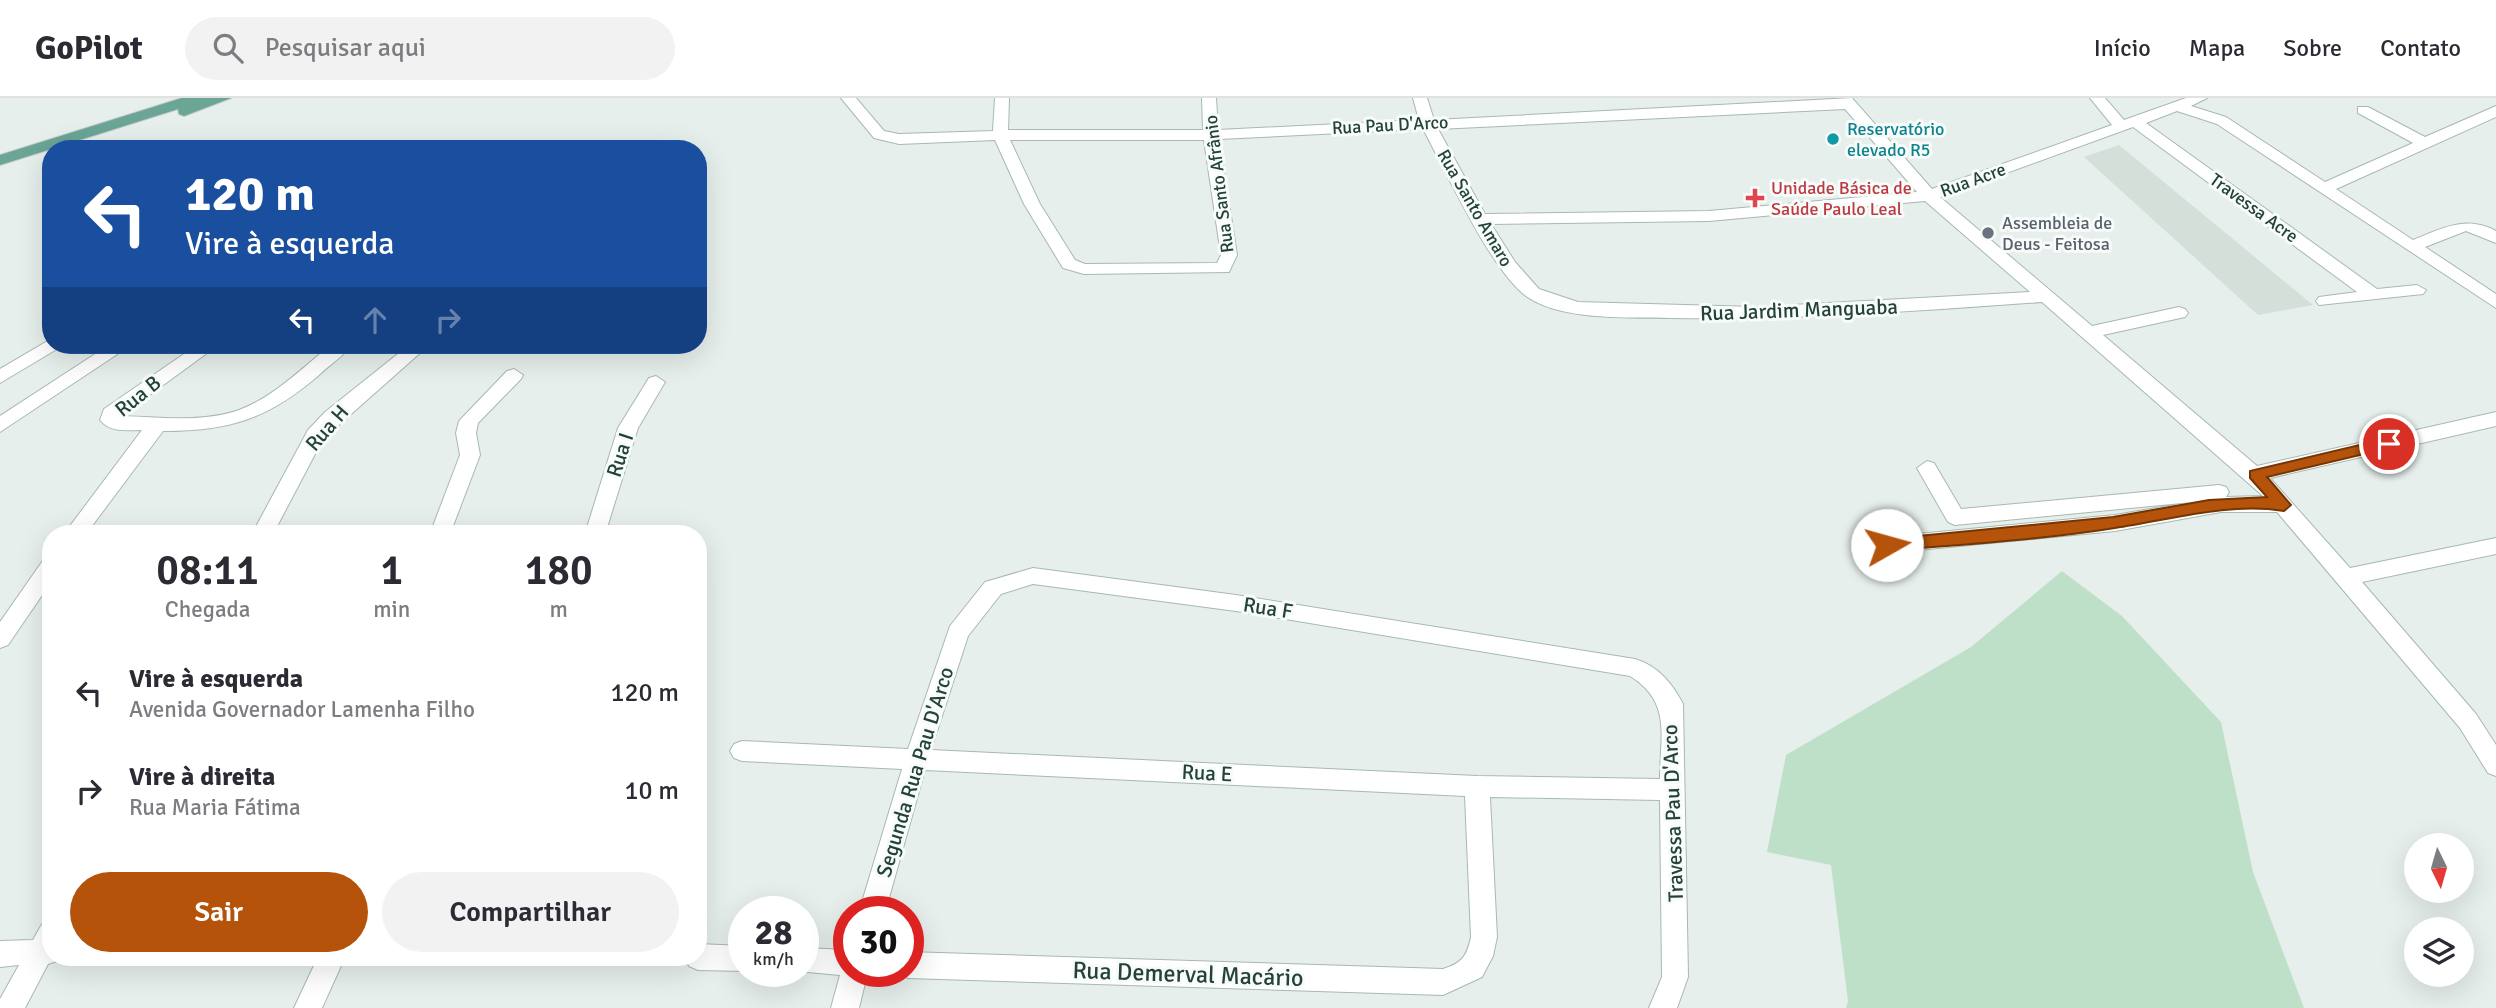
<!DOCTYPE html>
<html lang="pt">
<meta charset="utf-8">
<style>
:root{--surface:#fff;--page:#f2f2f3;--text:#2b2b33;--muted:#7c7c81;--line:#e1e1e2;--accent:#b45309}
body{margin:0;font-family:Signika,sans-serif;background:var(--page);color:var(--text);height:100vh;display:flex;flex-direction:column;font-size:26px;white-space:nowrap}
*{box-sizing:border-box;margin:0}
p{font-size:23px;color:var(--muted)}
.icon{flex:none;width:38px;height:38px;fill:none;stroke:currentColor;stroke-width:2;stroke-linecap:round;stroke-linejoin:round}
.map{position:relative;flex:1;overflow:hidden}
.details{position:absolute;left:42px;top:427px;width:665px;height:441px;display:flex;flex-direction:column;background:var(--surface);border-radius:28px;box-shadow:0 7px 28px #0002}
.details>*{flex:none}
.top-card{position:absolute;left:42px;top:42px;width:665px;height:214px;border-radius:28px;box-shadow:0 7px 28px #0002;background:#1a4fa0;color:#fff;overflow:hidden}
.needle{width:46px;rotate:175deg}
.buttons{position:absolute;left:2404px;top:735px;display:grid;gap:14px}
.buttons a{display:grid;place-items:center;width:70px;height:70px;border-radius:50%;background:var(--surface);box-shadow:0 7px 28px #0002;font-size:35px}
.speed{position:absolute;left:728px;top:798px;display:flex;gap:14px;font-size:35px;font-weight:700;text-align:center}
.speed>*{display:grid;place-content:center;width:91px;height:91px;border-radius:50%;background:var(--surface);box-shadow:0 7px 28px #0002;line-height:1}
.speed small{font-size:18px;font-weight:400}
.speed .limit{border:10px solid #d22;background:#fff;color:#111}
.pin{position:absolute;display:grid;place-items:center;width:60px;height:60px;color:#fff;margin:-30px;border:4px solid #fff;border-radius:50%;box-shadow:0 2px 7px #0007}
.me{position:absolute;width:77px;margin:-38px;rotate:83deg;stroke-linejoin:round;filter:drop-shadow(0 0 5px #0008)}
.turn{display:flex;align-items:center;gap:24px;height:147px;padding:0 28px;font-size:32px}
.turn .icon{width:91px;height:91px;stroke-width:2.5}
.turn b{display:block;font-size:49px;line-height:60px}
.lanes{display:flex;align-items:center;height:66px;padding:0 28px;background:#0003;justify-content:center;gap:35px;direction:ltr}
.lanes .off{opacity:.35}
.eta{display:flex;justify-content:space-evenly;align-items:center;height:119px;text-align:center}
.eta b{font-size:42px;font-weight:600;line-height:49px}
.cta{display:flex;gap:14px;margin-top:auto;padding:14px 28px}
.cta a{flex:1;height:80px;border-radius:42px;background:var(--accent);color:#fff;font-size:28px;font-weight:600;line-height:80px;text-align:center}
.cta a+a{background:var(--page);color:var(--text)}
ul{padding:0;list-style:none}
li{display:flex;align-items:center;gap:21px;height:98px;padding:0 28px}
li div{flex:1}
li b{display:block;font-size:26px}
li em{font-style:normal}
header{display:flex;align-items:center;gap:42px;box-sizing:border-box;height:98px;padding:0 35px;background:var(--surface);border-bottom:2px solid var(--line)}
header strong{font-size:33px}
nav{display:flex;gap:38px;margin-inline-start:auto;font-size:24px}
.search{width:490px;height:63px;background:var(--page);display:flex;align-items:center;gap:18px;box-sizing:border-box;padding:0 24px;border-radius:38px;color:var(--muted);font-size:26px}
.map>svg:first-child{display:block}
.built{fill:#d4dfda}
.green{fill:#bfe0c8}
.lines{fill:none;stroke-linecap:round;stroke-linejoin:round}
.minor-casing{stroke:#a8b8b2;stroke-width:2}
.major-casing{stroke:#c2cac8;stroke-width:2}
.minor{fill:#fff;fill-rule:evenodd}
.major{fill:#6aa596;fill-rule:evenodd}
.route{fill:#b45309;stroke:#753606;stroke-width:2}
.culture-dot{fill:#0f9aa8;stroke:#f7fbf9;stroke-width:2.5}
.health-dot{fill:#e0444e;stroke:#f7fbf9;stroke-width:2.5}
.worship-dot{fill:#6b7280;stroke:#f7fbf9;stroke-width:2.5}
.labels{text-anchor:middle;stroke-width:6;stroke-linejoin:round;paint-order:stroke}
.far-street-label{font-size:18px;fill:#24423a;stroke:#f7fbf9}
.far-culture-label{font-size:18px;fill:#0d838f;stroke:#f7fbf9;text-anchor:start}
.far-health-label{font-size:18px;fill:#be3a42;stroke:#f7fbf9;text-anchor:start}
.far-worship-label{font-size:18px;fill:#5b616d;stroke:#f7fbf9;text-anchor:start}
.street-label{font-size:21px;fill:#24423a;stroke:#f7fbf9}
.near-street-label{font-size:24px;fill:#24423a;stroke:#f7fbf9}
</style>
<header>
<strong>GoPilot</strong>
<div class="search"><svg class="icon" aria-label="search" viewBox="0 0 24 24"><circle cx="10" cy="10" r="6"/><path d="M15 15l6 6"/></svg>Pesquisar aqui</div>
<nav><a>Início</a><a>Mapa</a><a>Sobre</a><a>Contato</a></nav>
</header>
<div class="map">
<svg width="2496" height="910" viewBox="0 0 2496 910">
<rect width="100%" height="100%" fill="#e6efeb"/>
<polygon class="built" points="2119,47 2313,207 2258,217 2084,59"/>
<polygon class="green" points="2062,473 2122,518 2221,624 2253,774 2304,910 1846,910 1848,903 1831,767 1767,754 1786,657 1971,549"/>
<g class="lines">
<g class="minor-casing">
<g id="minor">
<path d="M841 0H856L884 33 899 36 993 33 995 0H1009L1008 32H1203L1202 0H1216L1218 32 1419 22 1413 0H1427L1434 22 1852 0 1932 91 2112 27 2090 0H2105L2124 22 2186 0H2207L2191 8 2226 19 2325 84 2413 45 2358 15V9H2368L2425 39 2496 8V19L2336 91 2413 142C2443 130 2466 117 2496 133V145L2466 133 2425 149 2496 196V210L2217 26 2177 13 2146 25 2377 191 2417 187 2426 192 2423 196 2319 207 2316 203 2319 199 2357 194 2133 29 1940 99 2092 228 2179 209 2185 211 2188 215 2185 219 2103 237 2257 368 2496 314V328L2270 380 2350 470 2496 440V456L2362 484 2476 616 2496 647V678L2488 675 2460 630 2277 414H2221L2115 433 1887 455 1880 453 1877 447 1880 441 1887 439 2115 417 2192 404 1955 427 1948 424 1917 370 1927 363 1934 365 1961 411 2219 387 2226 389 2229 394 2226 399 2263 398 2042 204C1918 213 1795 222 1671 220 1629 219 1560 223 1526 198 1490 171 1446 73 1423 31L1219 41 1237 157 1229 174 1084 176 1063 170 1024 106 995 42 899 46 874 40ZM1845 11 1917 94 1709 113 1485 116 1438 31ZM1010 42H1204L1221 157 1217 165 1085 166 1075 162 1040 106ZM1925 103 2030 194 1756 209 1578 204 1539 191 1515 164 1491 126 1709 123Z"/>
<polygon points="51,241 51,247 60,247 57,251 0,285 0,271"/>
<polygon points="109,247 131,247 0,334 0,318"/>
<path d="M197 247H218L121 318C158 319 203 325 239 312 274 299 302 270 331 247H351C343 259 329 267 319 277 268 321 230 333 163 333L86 436H64L142 332C128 332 110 335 100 322L104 311Z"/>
<polygon points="409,247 429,247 323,341 273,436 252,436 308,332 325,314"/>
<polygon points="514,271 523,277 521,281 478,325 476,335 480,357 450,436 430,436 460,357 456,335 459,323 507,273"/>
<polygon points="656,278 665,284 638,330 605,436 585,436 618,330 649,280"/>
<polygon points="51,459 51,484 8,547 0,550 0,524 44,461"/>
<path d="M1033 470 1236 497 1635 561C1658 568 1672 585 1683 606L1688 879 1677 910H1649L1662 879 1660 702 1490 699 1497 839 1493 858 1482 879 1443 897 908 880 899 876 897 873H908V854L1443 871C1462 865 1467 858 1471 839L1465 698 925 672 885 814H859L902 671 742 663 734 660 730 653 734 646 742 643 908 651 950 528 985 484ZM1033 486 1236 513 1630 578C1672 604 1660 638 1660 681L1477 678 931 652 968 538 1001 496Z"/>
<polygon points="51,823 51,859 61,859 60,862 48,866 25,910 0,910 0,901 19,867 0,869 0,843 33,842 42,826"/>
<polygon points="698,846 744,848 745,873 698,872 689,868 685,859 698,859"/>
<polygon points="803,850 849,852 849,873 868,873 859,910 831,910 840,877 797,873 803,873"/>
<polygon points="318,859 345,859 322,910 294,910"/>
</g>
</g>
<g class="major-casing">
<polygon id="major" points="182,0 231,0 184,18 179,16 178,11 0,67 0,57"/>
</g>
<use href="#minor" class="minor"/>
<use href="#major" class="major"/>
</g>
<path class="route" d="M2389 340 2394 342V349L2267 379 2291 407 2284 413C2228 404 2170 422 2115 430 2040 442 1963 446 1887 453L1879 447 1887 441 2113 419 2209 402 2267 399 2250 380V373Z"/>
<circle class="culture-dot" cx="1833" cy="41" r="7"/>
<path class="health-dot" d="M1751.5 89.5h7v7h7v7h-7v7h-7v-7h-7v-7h7z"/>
<circle class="worship-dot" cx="1988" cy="135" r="7"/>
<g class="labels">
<g class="far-street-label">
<text transform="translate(1390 27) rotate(-3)" y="6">Rua Pau D'Arco</text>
<text transform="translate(1973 82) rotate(-20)" y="6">Rua Acre</text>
<text transform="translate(1219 86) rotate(-97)" y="6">Rua Santo Afrânio</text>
<text transform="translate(1475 110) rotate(60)" y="6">Rua Santo Amaro</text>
<text transform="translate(2254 110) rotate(36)" y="6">Travessa Acre</text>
</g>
<g class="far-culture-label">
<text x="1847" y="37">Reservatório<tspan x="1847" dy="21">elevado R5</tspan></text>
</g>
<g class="far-health-label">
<text x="1771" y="96">Unidade Básica de<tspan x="1771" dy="21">Saúde Paulo Leal</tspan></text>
</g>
<g class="far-worship-label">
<text x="2002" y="131">Assembleia de<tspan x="2002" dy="21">Deus - Feitosa</tspan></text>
</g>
<g class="street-label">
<text transform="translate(1799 212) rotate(-2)" y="7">Rua Jardim Manguaba</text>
<text transform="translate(138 298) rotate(-39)" y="7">Rua B</text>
<text transform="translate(327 330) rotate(-49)" y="7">Rua H</text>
<text transform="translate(620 357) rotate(-72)" y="7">Rua I</text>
<text transform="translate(1268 510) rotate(9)" y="7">Rua F</text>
<text transform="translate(915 674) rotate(-73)" y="7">Segunda Rua Pau D'Arco</text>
<text transform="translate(1207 675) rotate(3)" y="7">Rua E</text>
<text transform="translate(1673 715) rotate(-92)" y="7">Travessa Pau D'Arco</text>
</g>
<g class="near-street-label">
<text transform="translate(1188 876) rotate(2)" y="8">Rua Demerval Macário</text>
</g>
</g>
</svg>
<div class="buttons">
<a><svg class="needle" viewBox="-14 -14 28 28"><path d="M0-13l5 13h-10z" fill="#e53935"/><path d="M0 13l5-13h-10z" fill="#7c7c81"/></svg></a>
<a><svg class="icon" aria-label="layers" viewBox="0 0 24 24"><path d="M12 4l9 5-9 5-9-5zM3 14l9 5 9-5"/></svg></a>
</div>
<div class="speed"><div>28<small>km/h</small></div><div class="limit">30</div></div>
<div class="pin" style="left:2389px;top:346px;background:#d93025"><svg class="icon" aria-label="arrive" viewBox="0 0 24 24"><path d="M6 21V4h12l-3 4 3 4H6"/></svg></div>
<svg class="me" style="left:1887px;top:447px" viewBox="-20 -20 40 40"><circle r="19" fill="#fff"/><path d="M0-13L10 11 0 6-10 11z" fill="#b45309"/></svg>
<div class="top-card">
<div class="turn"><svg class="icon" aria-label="left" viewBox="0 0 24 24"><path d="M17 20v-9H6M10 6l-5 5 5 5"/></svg><div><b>120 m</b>Vire à esquerda</div></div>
<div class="lanes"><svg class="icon" aria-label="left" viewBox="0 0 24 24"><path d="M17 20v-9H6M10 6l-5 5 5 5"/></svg><svg class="icon off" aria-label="ahead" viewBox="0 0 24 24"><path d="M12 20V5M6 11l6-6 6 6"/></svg><svg class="icon off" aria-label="right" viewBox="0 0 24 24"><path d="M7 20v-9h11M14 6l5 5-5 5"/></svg></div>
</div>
<section class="details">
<div class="eta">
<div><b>08:11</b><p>Chegada</p></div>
<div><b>1</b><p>min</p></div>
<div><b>180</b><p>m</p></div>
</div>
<ul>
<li><svg class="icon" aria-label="left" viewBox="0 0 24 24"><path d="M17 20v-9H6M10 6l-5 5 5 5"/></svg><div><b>Vire à esquerda</b><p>Avenida Governador Lamenha Filho</p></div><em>120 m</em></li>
<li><svg class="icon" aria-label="right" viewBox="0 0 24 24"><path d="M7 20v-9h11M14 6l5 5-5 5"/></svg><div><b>Vire à direita</b><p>Rua Maria Fátima</p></div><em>10 m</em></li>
</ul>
<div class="cta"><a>Sair</a><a>Compartilhar</a></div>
</section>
</div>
